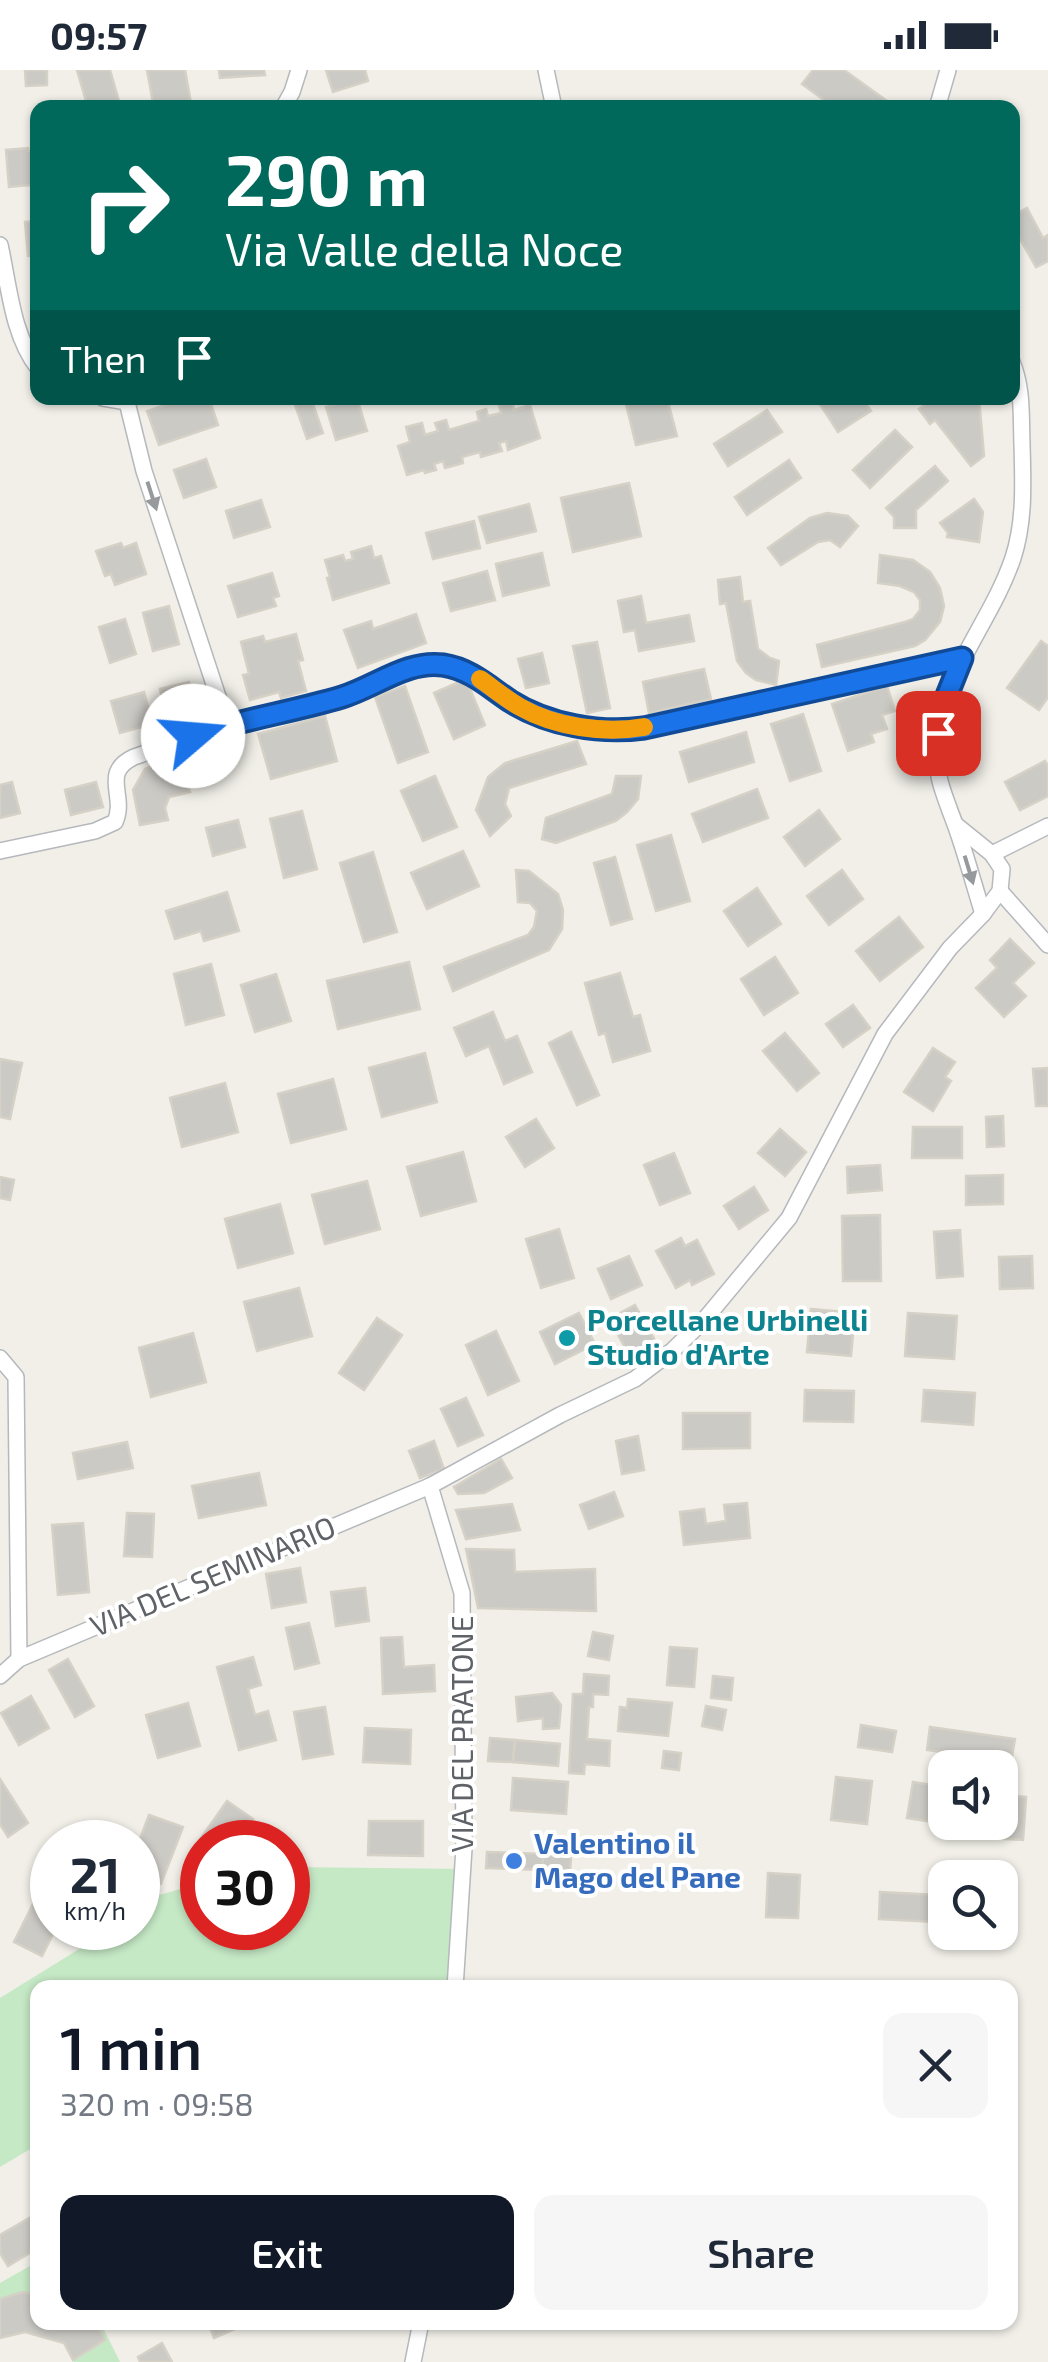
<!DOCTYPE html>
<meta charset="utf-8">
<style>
:root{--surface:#fff;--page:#f6f6f7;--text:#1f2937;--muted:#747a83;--accent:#111827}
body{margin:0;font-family:"Exo 2",sans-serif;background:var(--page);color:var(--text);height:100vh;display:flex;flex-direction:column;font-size:38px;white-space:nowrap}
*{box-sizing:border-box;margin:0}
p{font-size:32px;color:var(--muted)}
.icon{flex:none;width:55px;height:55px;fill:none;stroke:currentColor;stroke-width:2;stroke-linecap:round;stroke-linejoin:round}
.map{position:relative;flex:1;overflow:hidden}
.panel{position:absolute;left:30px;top:1910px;width:988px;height:350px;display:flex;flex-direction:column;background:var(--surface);border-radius:20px;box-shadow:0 2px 8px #0004}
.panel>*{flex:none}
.top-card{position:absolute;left:30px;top:30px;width:990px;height:305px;border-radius:20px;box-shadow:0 2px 8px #0004;background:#00695c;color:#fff;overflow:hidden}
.buttons{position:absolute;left:928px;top:1680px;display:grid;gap:20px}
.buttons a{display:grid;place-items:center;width:90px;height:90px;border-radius:20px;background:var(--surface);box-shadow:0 2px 8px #0004;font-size:50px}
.speed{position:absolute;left:30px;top:1750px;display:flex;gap:20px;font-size:50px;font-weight:700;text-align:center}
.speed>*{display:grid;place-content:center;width:130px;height:130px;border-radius:50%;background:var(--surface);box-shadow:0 2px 8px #0004;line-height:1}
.speed small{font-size:25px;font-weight:400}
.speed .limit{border:15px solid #d22;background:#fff;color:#111}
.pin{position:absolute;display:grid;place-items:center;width:85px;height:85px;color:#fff;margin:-42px;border-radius:20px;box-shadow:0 5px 15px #0006}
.me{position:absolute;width:110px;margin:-55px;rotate:72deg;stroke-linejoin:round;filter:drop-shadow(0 0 8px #0008)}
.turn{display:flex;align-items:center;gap:35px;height:210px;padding:0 30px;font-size:45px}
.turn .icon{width:130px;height:130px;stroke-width:2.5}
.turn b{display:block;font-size:70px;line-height:85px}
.then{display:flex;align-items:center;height:95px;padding:0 30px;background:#0003;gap:20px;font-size:38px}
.round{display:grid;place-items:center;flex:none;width:105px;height:105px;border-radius:20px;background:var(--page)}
.head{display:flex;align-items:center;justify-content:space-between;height:170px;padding:0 30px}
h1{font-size:60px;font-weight:600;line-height:75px;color:var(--accent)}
.button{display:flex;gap:20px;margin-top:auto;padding:20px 30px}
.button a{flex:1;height:115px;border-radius:20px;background:var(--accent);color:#fff;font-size:40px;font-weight:600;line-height:115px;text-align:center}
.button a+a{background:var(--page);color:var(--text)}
.status{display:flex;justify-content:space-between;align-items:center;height:70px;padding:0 50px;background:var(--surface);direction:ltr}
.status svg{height:28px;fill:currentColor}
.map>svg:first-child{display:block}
.green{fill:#c5e8c5}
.building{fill:#cccac5;stroke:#d6d1c6;stroke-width:2.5}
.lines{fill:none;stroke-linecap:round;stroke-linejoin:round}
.minor-casing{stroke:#b5b8bc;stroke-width:18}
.minor{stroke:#fff;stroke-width:15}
.oneway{fill:#979a9d}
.route-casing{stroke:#114b97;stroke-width:25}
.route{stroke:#1a73e8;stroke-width:18}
.slow{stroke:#f59e0b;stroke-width:18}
.culture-dot{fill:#0f9aa8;stroke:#fff;stroke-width:4}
.shop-dot{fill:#3f7fe0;stroke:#fff;stroke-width:4}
.labels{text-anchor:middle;stroke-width:8;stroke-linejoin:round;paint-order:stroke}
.culture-label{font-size:30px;font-weight:bold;fill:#0d838f;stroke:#fff;text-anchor:start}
.street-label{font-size:30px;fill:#5f6368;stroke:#fff}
.shop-label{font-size:30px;font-weight:bold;fill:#366cbe;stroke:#fff;text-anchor:start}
</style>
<div class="status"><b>09:57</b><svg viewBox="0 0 49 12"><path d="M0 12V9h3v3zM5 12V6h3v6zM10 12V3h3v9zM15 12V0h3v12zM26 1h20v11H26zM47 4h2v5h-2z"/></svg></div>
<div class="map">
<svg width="1048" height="2292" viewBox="0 0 1048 2292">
<rect width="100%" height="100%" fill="#f1efe8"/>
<g class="green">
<polygon points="288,1797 465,1799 455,1917 38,1918 37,2075 0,2097 0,1928 113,1858 138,1858 138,1831 202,1813 202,1858 288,1858"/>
<polygon points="37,2192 37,2225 22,2222 0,2229 0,2213"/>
<polygon points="100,2252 120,2292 74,2292 73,2290 105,2270 95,2253"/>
</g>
<g class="building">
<polygon points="25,0 47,0 47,15 26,16"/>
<polygon points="77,0 110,0 121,38 88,38"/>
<polygon points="147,0 185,0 191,33 186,34 186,38 154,38"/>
<polygon points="219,0 264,0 265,5 220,8"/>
<polygon points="326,0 365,0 368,11 333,22"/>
<polygon points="813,0 844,0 891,34 889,38 835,38 802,14"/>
<polygon points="28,78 28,81 38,80 38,119 32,120 31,115 9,117 6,80"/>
<polygon points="1027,138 1043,168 1048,165 1048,191 1036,197 1012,155 1012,146"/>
<polygon points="38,151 38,185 28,186 25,152"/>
<polygon points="187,328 209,328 218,355 159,375 147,341"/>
<polygon points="296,328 311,328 323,363 307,369 293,329"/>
<polygon points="357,328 367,361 336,370 326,337"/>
<polygon points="634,328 667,328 677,366 636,375 625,330"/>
<polygon points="816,328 862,328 871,341 838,362"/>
<polygon points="934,328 979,328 984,386 971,396 935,350 930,354 919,339"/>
<polygon points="512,331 514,340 530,335 540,368 508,380 506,371 499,373 502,381 481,387 480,382 462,387 463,393 445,398 443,391 434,394 436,400 425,403 424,400 407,405 398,376 410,372 406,357 422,353 425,365 438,361 435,353 446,350 449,360 479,351 477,342 486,339 488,346 501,343 499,335"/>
<polygon points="767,340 782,362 728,396 714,374"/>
<polygon points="895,360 912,377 870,418 853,400"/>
<polygon points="206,389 216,417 184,428 174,400"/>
<polygon points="789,390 801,408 747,445 735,427"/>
<polygon points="935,396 948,411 916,440 916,458 894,458 894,447 886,438"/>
<polygon points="629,413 641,466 573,482 561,428"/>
<polygon points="974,429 983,442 979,472 947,467 948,463 940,453"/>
<polygon points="261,430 270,457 234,468 226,441"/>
<polygon points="529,434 536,461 487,473 479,447"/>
<polygon points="827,443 848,446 858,456 840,477 830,470 818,472 781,495 768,478 810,448"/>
<polygon points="474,451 480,478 433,489 426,463"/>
<polygon points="121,473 123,478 136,473 146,504 115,515 111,504 105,506 96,481"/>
<polygon points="371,476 374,488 381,486 389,513 333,530 327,508 330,507 325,490 343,485 345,491 353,489 351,482"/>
<polygon points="542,483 549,515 503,526 496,494"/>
<polygon points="880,485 913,490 930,502 940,518 944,536 940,552 925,570 915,576 822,597 817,575 905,552 913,549 920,540 920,530 914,522 900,516 878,513"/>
<polygon points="487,501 495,530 451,541 443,513"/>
<polygon points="272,503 279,526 273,528 276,536 238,547 228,516"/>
<polygon points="740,507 743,532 750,531 758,579 770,588 779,591 776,615 756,610 746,603 737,591 726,533 720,534 718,510"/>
<polygon points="641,526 646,553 689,545 694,571 639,581 635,560 624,562 618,531"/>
<polygon points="169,536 179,574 153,581 143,543"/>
<polygon points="416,544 426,573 358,598 344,560 371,551 373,559"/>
<polygon points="125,549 136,584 110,593 99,557"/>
<polygon points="296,564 303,590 298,591 306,621 281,628 279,622 250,630 243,605 249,604 241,572 263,566 265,572"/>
<polygon points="1041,571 1048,576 1048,627 1039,640 1007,618"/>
<polygon points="597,572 610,638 587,643 573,576"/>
<polygon points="542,583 549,613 526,618 518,589"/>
<polygon points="704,599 711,629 649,643 643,612"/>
<polygon points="466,609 485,655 454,669 434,623"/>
<polygon points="189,612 196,645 167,652 160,619"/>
<polygon points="405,616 428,682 398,693 375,627"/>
<polygon points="887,616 895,641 882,645 887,659 871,664 874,672 848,681 832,634"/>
<polygon points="144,622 153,654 120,663 111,631"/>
<polygon points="803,644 821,701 790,711 771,654"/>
<polygon points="325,646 337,691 271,709 258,664"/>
<polygon points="746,662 754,692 689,712 680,682"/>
<polygon points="577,671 586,694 509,718 505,734 511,746 490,766 476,740 488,707 505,693"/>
<polygon points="178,685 190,722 169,727 165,738 168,750 140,755 133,720 145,699"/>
<polygon points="1045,691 1048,696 1048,726 1020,740 1005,712"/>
<polygon points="435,706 457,757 423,771 401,721"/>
<polygon points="616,706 641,706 638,729 627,742 616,751 556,773 542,769 546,748 612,724"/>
<polygon points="12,712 20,743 0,748 0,715"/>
<polygon points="96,712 103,737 71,745 65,720"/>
<polygon points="757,719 768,748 703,772 692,744"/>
<polygon points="819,740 840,769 805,796 784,767"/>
<polygon points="302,741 317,799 284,808 270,749"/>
<polygon points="238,750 245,777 213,786 206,758"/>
<polygon points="671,765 690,831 656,841 637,775"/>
<polygon points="463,781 479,816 427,839 411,803"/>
<polygon points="373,782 397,862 364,872 340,793"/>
<polygon points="615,787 632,849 611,855 594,793"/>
<polygon points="516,800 529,801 558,824 563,840 562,859 549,880 453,921 444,897 528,865 534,857 537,841 530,833 518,832"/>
<polygon points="842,800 863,829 829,855 807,826"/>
<polygon points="757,818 781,854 748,876 724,841"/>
<polygon points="227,822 239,861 204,871 201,861 175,869 166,841"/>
<polygon points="899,847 923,877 880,911 856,881"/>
<polygon points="1010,869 1034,893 1013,913 1026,926 1004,947 976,918 997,898 990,890"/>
<polygon points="775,887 798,923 764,945 741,909"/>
<polygon points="409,892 420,939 338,959 327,911"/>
<polygon points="211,894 224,945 186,955 174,904"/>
<polygon points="620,903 633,947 640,945 650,981 613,992 605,963 599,965 585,913"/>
<polygon points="276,904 291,951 255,962 241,915"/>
<polygon points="853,935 870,958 843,977 826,954"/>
<polygon points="493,942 505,971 517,966 532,1002 504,1014 489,976 466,986 454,958"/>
<polygon points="571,962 599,1025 577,1035 549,973"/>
<polygon points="785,963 819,1003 797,1021 763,981"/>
<polygon points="933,978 955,992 945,1007 951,1011 933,1041 904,1022"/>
<polygon points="425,983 437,1032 382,1047 369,998"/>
<polygon points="0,989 22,993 10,1049 0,1047"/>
<polygon points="1048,998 1048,1036 1036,1036 1033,999"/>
<polygon points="333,1009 346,1059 291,1073 278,1024"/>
<polygon points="225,1013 238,1062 182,1077 170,1028"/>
<polygon points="1003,1046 1004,1076 987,1077 986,1047"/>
<polygon points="536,1049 554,1078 525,1097 506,1067"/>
<polygon points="913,1057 962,1057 962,1088 912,1088"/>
<polygon points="780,1059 806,1082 785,1106 758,1083"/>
<polygon points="463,1082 476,1131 421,1146 407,1097"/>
<polygon points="674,1083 690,1123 660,1135 644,1095"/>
<polygon points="880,1095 882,1120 848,1123 847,1097"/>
<polygon points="1003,1105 1003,1134 966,1135 966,1106"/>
<polygon points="0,1107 14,1110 10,1130 0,1128"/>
<polygon points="367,1111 380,1159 325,1174 312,1125"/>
<polygon points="754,1117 768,1140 739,1159 724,1136"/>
<polygon points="280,1134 293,1183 238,1198 225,1149"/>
<polygon points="880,1145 881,1211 843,1211 842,1146"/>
<polygon points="559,1159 574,1208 541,1218 526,1169"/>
<polygon points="960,1160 963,1206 937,1208 934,1162"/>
<polygon points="681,1168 685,1176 697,1170 714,1204 692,1215 690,1210 676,1218 656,1181"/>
<polygon points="629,1186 642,1215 611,1229 598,1199"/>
<polygon points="1032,1186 1033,1218 1000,1219 999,1187"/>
<polygon points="299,1218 312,1266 257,1281 244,1232"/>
<polygon points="635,1235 656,1272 630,1286 609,1249"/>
<polygon points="811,1239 855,1243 851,1286 807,1282"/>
<polygon points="579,1243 595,1274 555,1294 540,1262"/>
<polygon points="908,1243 957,1246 954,1289 905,1286"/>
<polygon points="377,1248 402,1265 364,1320 339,1303"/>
<polygon points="496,1261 519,1311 488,1325 466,1275"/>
<polygon points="193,1263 206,1312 151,1327 139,1278"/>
<polygon points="805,1320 854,1321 853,1352 804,1351"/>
<polygon points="924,1320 975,1323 973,1355 922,1351"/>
<polygon points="466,1328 483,1365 458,1376 441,1339"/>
<polygon points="683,1343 750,1343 750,1378 683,1379"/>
<polygon points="638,1366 644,1400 622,1404 616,1371"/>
<polygon points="434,1371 444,1399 420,1408 409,1381"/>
<polygon points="127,1372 133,1398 78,1409 73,1383"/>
<polygon points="501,1389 512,1408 484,1423 458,1424 454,1417"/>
<polygon points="259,1403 266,1435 199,1448 192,1416"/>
<polygon points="614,1422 623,1446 589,1459 580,1435"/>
<polygon points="747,1433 750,1468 684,1475 680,1442 704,1439 706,1454 726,1451 724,1435"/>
<polygon points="512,1434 520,1460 466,1469 456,1440"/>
<polygon points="127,1443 154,1444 152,1487 124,1486"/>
<polygon points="83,1453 89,1522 58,1525 52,1455"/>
<polygon points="466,1479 514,1480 515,1502 595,1499 596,1541 478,1538"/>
<polygon points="300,1498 306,1532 272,1538 266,1504"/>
<polygon points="365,1518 369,1551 336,1556 331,1522"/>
<polygon points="309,1553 319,1593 295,1599 286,1558"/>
<polygon points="593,1562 613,1566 609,1590 588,1586"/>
<polygon points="402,1567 404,1597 434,1595 435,1621 383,1624 381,1568"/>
<polygon points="670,1577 697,1579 694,1617 667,1615"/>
<polygon points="253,1587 261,1615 248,1619 255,1645 268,1641 276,1670 239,1680 217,1597"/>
<polygon points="68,1589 94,1636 75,1647 49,1600"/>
<polygon points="584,1604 609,1606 608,1625 593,1624 593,1637 589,1637 587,1669 610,1671 609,1696 585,1694 584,1704 569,1703 573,1624 583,1624"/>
<polygon points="713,1606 733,1608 731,1630 711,1628"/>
<polygon points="552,1623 561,1635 559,1658 543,1659 543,1648 518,1651 516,1627"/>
<polygon points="31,1626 49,1658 19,1675 1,1643"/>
<polygon points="628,1629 672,1633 668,1666 618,1661 620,1637 627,1638"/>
<polygon points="188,1633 200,1676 158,1688 146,1645"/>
<polygon points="706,1636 726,1640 722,1660 702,1656"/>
<polygon points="325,1637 333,1684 303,1689 294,1642"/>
<polygon points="861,1655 896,1661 892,1682 858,1677"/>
<polygon points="930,1657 1015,1669 1011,1692 927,1680"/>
<polygon points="365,1658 411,1660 410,1694 363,1692"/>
<polygon points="490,1668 515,1670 513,1692 488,1691"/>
<polygon points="515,1670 560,1674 558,1696 513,1692"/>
<polygon points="664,1681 681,1683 679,1700 662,1698"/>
<polygon points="836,1707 872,1711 867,1754 831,1750"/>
<polygon points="513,1708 568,1712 566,1744 511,1740"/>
<polygon points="0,1709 28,1753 8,1767 0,1754"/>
<polygon points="913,1712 945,1717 945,1754 907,1748"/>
<polygon points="1000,1725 1026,1727 1023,1770 989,1768 990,1752 1000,1752"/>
<polygon points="227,1731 253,1749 237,1772 202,1772 202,1784 194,1778"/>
<polygon points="149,1745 183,1757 161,1814 138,1805 138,1774"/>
<polygon points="369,1751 423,1751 423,1786 368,1785"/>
<polygon points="544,1773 572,1775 570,1801 542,1800"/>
<polygon points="487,1782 543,1784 542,1800 486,1798"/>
<polygon points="768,1803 800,1805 798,1848 766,1847"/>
<polygon points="44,1812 52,1816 52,1858 56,1858 42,1886 14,1872"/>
<polygon points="1000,1815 1010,1816 1007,1852 1000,1851"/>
<polygon points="880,1822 938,1825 936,1852 879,1849"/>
<polygon points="38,2143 38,2178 8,2196 0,2183 0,2165"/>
<polygon points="22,2222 38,2225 38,2252 95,2252 105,2270 73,2290 64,2273 25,2262 0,2268 0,2229"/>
<polygon points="208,2252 237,2252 239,2257 214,2268"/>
<polygon points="162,2273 172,2292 140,2292 138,2287"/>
</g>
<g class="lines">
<g class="minor-casing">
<g id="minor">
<polyline points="546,0 554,38"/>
<polyline points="283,38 292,22 299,0"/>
<polyline points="937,38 948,0"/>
<path d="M0 175C9 215 12 265 38 298"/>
<polyline points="103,328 127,332"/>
<polyline points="127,332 144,401 227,654"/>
<path d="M0 781 95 761 115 752C127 726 100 703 134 687 166 676 197 663 229 654 266 643 304 638 341 627 374 617 407 590 443 595 470 599 488 617 510 631 547 655 600 665 643 657L962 588"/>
<polyline points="992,784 1048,756"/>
<polyline points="1000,821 1048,875"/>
<path d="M983 844C974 815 966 785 956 757 946 729 935 707 936 676 940 605 991 553 1013 488 1025 451 1023 413 1022 375 1021 347 1023 318 1012 292"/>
<polyline points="0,1288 16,1307 19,1589"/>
<polyline points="430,1416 462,1523 464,1778 455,1918"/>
<polyline points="0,1606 19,1589 430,1416 560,1345 635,1309 672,1281 705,1249 789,1148 885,964 950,878 983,844 1000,821 1002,799 992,784 956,755"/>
<polyline points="413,2292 421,2252"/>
</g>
</g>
<use href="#minor" class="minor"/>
</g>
<defs><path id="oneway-solid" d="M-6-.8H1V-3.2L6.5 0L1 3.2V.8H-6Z" transform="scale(2.5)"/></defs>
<g class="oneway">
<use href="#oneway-solid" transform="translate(152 426) rotate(72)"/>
<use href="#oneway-solid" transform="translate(969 800) rotate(73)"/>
</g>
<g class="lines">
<g class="route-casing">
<path id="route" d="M193 666C242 649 292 642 342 627 375 617 407 590 443 595 470 599 489 617 510 631 548 655 600 664 644 658L962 588 946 628 938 663"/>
</g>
<use href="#route" class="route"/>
<path class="slow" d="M480 609C493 618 506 629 520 637 555 657 604 664 644 657"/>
</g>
<circle class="culture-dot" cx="567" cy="1268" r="10"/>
<circle class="shop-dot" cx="514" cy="1791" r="10"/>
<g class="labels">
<g class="culture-label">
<text x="587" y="1261">Porcellane Urbinelli<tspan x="587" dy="34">Studio d'Arte</tspan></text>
</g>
<g class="street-label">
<text transform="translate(213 1507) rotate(-23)" y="10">VIA DEL SEMINARIO</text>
<text transform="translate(463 1664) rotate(-90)" y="10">VIA DEL PRATONE</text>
</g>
<g class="shop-label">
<text x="534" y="1784">Valentino il<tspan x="534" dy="34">Mago del Pane</tspan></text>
</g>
</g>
</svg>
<div class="buttons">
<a><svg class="icon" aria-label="sound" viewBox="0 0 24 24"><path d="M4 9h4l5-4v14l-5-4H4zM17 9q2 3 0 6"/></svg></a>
<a><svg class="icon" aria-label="search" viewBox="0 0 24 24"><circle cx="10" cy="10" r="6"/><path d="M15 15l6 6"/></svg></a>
</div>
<div class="speed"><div>21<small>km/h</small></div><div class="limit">30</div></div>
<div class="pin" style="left:938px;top:663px;background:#d93025"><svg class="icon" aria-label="arrive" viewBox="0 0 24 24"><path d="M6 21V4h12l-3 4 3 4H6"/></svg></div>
<svg class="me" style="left:193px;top:666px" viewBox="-20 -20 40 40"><circle r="19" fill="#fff"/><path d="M0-13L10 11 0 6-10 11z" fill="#1a73e8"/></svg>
<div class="top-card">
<div class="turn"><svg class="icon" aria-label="right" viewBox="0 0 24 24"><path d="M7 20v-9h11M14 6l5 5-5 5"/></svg><div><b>290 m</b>Via Valle della Noce</div></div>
<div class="then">Then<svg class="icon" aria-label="arrive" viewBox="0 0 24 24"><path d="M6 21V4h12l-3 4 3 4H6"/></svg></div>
</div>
<section class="panel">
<div class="head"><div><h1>1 min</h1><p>320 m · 09:58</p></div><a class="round"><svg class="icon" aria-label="close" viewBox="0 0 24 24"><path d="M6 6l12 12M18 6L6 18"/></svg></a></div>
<div class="button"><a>Exit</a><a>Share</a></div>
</section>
</div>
